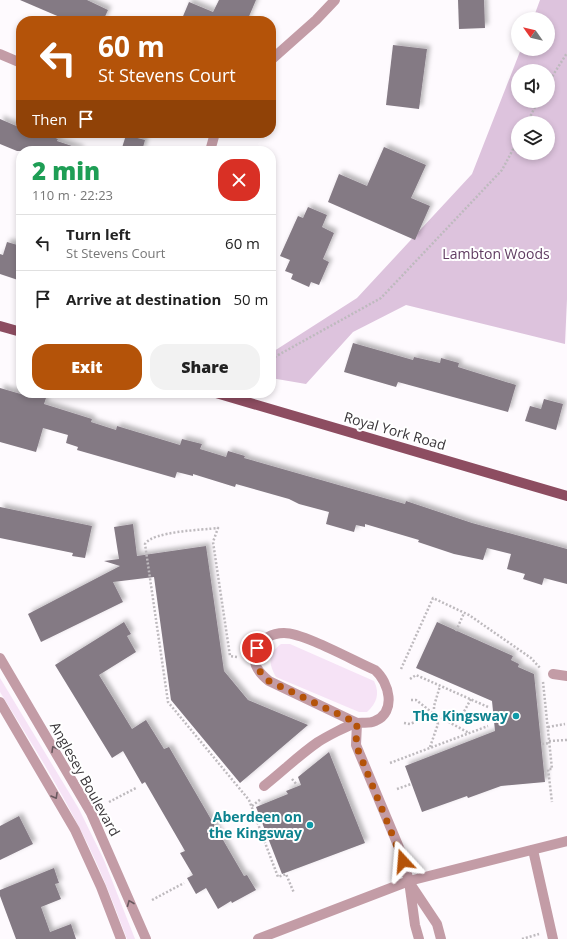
<!DOCTYPE html>
<meta charset="utf-8">
<style>
:root{--surface:#fff;--page:#f2f2f2;--text:#222;--muted:#767676;--line:#e0e0e0;--accent:#b45309}
body{margin:0;font-family:"Open Sans",sans-serif;background:var(--page);color:var(--text);height:100vh;display:flex;flex-direction:column;font-size:15px;white-space:nowrap}
*{box-sizing:border-box;margin:0}
p{font-size:13px;color:var(--muted)}
.icon{flex:none;width:22px;height:22px;fill:none;stroke:currentColor;stroke-width:2;stroke-linecap:round;stroke-linejoin:round}
.map{position:relative;flex:1;overflow:hidden}
.side{position:absolute;left:16px;top:146px;width:260px;height:252px;display:flex;flex-direction:column;background:var(--surface);border-radius:16px;box-shadow:0 2px 6px #0003}
.side>*{flex:none}
.hud{position:absolute;left:16px;top:16px;width:260px;height:122px;border-radius:16px;box-shadow:0 2px 6px #0003;background:#b45309;color:#fff;overflow:hidden}
.needle{width:26px;rotate:304deg}
.controls{position:absolute;left:511px;top:12px;display:grid;gap:8px}
.controls a{display:grid;place-items:center;width:44px;height:44px;border-radius:50%;background:var(--surface);box-shadow:0 2px 6px #0003;font-size:20px}
.pin{position:absolute;display:grid;place-items:center;width:34px;height:34px;color:#fff;margin:-17px;border:2px solid #fff;border-radius:50%;box-shadow:0 1px 4px #0007}
.me{position:absolute;width:44px;margin:-22px;rotate:341deg;stroke-linejoin:round;filter:drop-shadow(0 0 3px #0008)}
.turn{display:flex;align-items:center;gap:14px;height:84px;padding:0 16px;font-size:18px}
.turn .icon{width:52px;height:52px;stroke-width:2.5}
.turn b{display:block;font-size:28px;line-height:34px}
.then{display:flex;align-items:center;height:38px;padding:0 16px;background:#0003;gap:8px;font-size:15px}
.round{display:grid;place-items:center;flex:none;width:42px;height:42px;border-radius:16px;background:var(--page)}
.headline{display:flex;align-items:center;justify-content:space-between;height:68px;padding:0 16px}
h1{font-size:24px;font-weight:800;line-height:30px;color:#1e9e55}
.button{display:flex;gap:8px;margin-top:auto;padding:8px 16px}
.button a{flex:1;height:46px;border-radius:16px;background:var(--accent);color:#fff;font-size:16px;font-weight:800;line-height:46px;text-align:center}
.button a+a{background:var(--page);color:var(--text)}
ul{padding:0;list-style:none}
li{display:flex;align-items:center;gap:12px;height:56px;padding:0 16px;border-top:1px solid var(--line)}
li div{flex:1}
li b{display:block;font-size:15px}
li em{font-style:normal}
.map>svg:first-child{display:block}
.green{fill:#f6e3f6}
.forest{fill:#ddc3dd;fill-rule:evenodd}
.building{fill:#847a84;filter:url(#shadow)}
.lines{fill:none;stroke-linecap:round;stroke-linejoin:round}
.path{stroke:#bebabe;stroke-width:2.5;stroke-dasharray:2 2;stroke-linecap:butt}
.minor{stroke:#c39ca6;stroke-width:10}
.major{stroke:#8d4d61;stroke-width:10}
.oneway{stroke:#69595f}
.route{stroke:#b45309;stroke-width:7;stroke-dasharray:0 12.6}
.culture-dot{fill:#0f9aa8;stroke:#fff;stroke-width:1.5}
.labels{text-anchor:middle;stroke-width:4;stroke-linejoin:round;paint-order:stroke}
.park-label{font-size:14px;fill:#613d62;stroke:#fff}
.street-label{font-size:14px;fill:#393539;stroke:#fff}
.culture-label{font-size:14px;font-weight:bold;fill:#0d838f;stroke:#fff;text-anchor:end}
</style>
<div class="map">
<svg width="567" height="939" viewBox="0 0 567 939">
<defs>
<filter id="shadow"><feDropShadow dx="3.5" dy="-3.5" stdDeviation="2" flood-color="#0004"/></filter>
</defs>
<rect width="100%" height="100%" fill="#fefafe"/>
<g class="green">
<path d="M281 644H290L374 681C380 693 377 703 367 712H359L276 677C268 663 268 654 281 644Z"/>
<path d="M0 678 79 809 104 860 135 939H127C113 902 99 865 80 829 56 782 28 737 0 692Z"/>
</g>
<path class="forest" d="M540 0H567V299L565 344 406 305 353 332 306 384 271 378V353L357 298 472 174 521 49H548V19H533ZM518 71H548V101H518ZM518 123H548V153H518Z"/>
<g class="building">
<polygon points="20,0 87,0 108,10 103,21 69,21"/>
<polygon points="219,0 256,0 247,21 181,21 189,2 213,12"/>
<polygon points="458,0 484,0 485,28 459,29"/>
<polygon points="393,45 427,49 419,109 386,105"/>
<polygon points="0,119 21,128 21,133 43,133 58,139 57,141 81,149 80,151 17,151 0,144"/>
<polygon points="126,135 145,140 142,151 121,151"/>
<polygon points="384,147 426,165 411,198 430,206 415,240 328,202 339,174 367,186"/>
<polygon points="308,207 327,215 322,227 334,233 323,259 329,262 319,285 311,282 309,287 291,279 293,274 285,271 290,260 280,256 298,216 303,218"/>
<polygon points="7,242 21,246 21,281 0,274 0,254 3,255"/>
<polygon points="353,343 413,360 414,357 440,363 441,358 459,363 458,367 516,385 508,412 398,382 396,387 344,372"/>
<polygon points="0,388 31,397 32,394 46,398 44,404 92,419 91,422 116,430 117,426 180,445 182,439 202,444 200,449 226,457 228,451 245,456 244,458 405,504 406,501 472,523 567,549 567,584 544,578 542,585 523,579 525,574 507,569 511,554 487,548 483,560 454,554 418,542 419,540 365,524 365,527 356,525 354,532 326,524 329,512 299,504 289,499 236,484 235,487 193,474 193,476 177,472 175,478 77,450 78,447 66,443 68,435 43,428 36,452 0,442"/>
<polygon points="544,399 563,404 556,430 525,421 530,406 541,409"/>
<polygon points="0,507 92,526 85,558 72,556 73,553 0,538"/>
<polygon points="133,524 137,556 206,546 224,671 248,700 308,725 240,783 171,700 154,577 113,582 123,602 41,642 28,614 120,566 104,561 119,559 114,527"/>
<polygon points="124,622 131,634 127,636 136,652 99,675 132,729 146,720 164,749 169,747 244,876 247,875 256,890 232,903 231,901 218,909 206,888 196,894 187,878 193,875 180,853 185,851 145,782 142,784 123,751 112,758 55,665"/>
<polygon points="437,622 513,656 511,660 519,664 518,667 534,674 545,782 501,786 468,798 467,796 422,812 405,766 495,731 492,701 416,668"/>
<polygon points="329,752 365,843 282,874 256,807 288,794 286,791 301,785 298,777"/>
<polygon points="19,816 33,844 0,860 0,826"/>
<polygon points="54,868 59,883 55,884 61,899 41,907 50,932 71,924 76,939 16,939 0,896 0,890"/>
</g>
<g class="lines">
<g class="path">
<polyline points="548,83 567,53"/>
<polyline points="527,123 538,101"/>
<polyline points="271,359 381,298 502,170 518,140"/>
<polyline points="456,631 464,613"/>
<path d="M237 657 230 656 213 542 218 528C203 530 153 531 145 544L168 702 249 800 278 877 286 874 294 893"/>
<polyline points="401,669 433,598 469,615 531,658 541,669"/>
<polyline points="410,679 416,675 488,707"/>
<polyline points="543,682 552,769 548,769 552,802"/>
<polyline points="411,700 416,700 434,714 469,733"/>
<polyline points="449,722 460,719 471,699"/>
<polyline points="404,723 410,724 434,714"/>
<polyline points="548,727 565,724"/>
<polyline points="549,741 567,740"/>
<polyline points="542,744 549,743"/>
<polyline points="430,747 438,724 434,714 434,706 440,686"/>
<polyline points="390,763 488,726"/>
<polyline points="292,779 297,785"/>
<polyline points="397,789 411,784"/>
<polyline points="109,802 136,788"/>
<polyline points="252,806 261,799"/>
<polyline points="152,900 184,883"/>
<polyline points="522,939 539,934"/>
</g>
<g class="minor">
<polyline points="0,54 21,63"/>
<polyline points="271,60 316,20 335,0"/>
<polyline points="210,151 215,133"/>
<polyline points="0,658 91,813 146,939"/>
<polyline points="553,674 567,676"/>
<polyline points="0,702 75,830 101,887 121,939"/>
<polyline points="357,723 356,745 400,850 409,881 415,925 419,939"/>
<path d="M264 786C282 772 299 755 318 742 326 737 348 725 357 723 363 722 369 724 375 721 397 712 389 682 375 670 354 661 304 633 284 633 272 633 261 639 257 650 250 663 259 673 269 681L357 723"/>
<polyline points="533,850 553,939"/>
<polyline points="411,885 437,924 441,939"/>
<polyline points="258,939 409,881 567,841"/>
</g>
<g class="major">
<polyline points="0,326 21,332"/>
<polyline points="216,393 567,496"/>
</g>
</g>
<defs><path id="oneway-chevron" d="M-2-3.5L2.5 0L-2 3.5" fill="none" stroke-width="1.6" stroke-linecap="round" stroke-linejoin="round"/></defs>
<g class="oneway">
<use href="#oneway-chevron" transform="translate(54 749) rotate(-120)"/>
<use href="#oneway-chevron" transform="translate(55 796) rotate(60)"/>
<use href="#oneway-chevron" transform="translate(130 903) rotate(-112)"/>
</g>
<g class="lines">
<path class="route" d="M257 648C252 663 258 671 269 681L357 723 356 745 403 861"/>
</g>
<g class="culture-dot">
<circle cx="516" cy="716" r="4"/>
<circle cx="310" cy="825" r="4"/>
</g>
<g class="labels">
<g class="park-label">
<text x="496" y="259">Lambton Woods</text>
</g>
<g class="street-label">
<text transform="translate(395 431) rotate(16)" y="5">Royal York Road</text>
<text transform="translate(85 779) rotate(61)" y="5">Anglesey Boulevard</text>
</g>
<g class="culture-label">
<text x="508" y="721">The Kingsway</text>
<text x="302" y="822">Aberdeen on<tspan x="302" dy="16">the Kingsway</tspan></text>
</g>
</g>
</svg>
<div class="controls">
<a><svg class="needle" viewBox="-14 -14 28 28"><path d="M0-13l5 13h-10z" fill="#e53935"/><path d="M0 13l5-13h-10z" fill="#767676"/></svg></a>
<a><svg class="icon" aria-label="sound" viewBox="0 0 24 24"><path d="M4 9h4l5-4v14l-5-4H4zM17 9q2 3 0 6"/></svg></a>
<a><svg class="icon" aria-label="layers" viewBox="0 0 24 24"><path d="M12 4l9 5-9 5-9-5zM3 14l9 5 9-5"/></svg></a>
</div>
<div class="pin" style="left:257px;top:648px;background:#d93025"><svg class="icon" aria-label="arrive" viewBox="0 0 24 24"><path d="M6 21V4h12l-3 4 3 4H6"/></svg></div>
<svg class="me" style="left:403px;top:861px" viewBox="-20 -20 40 40"><path d="M0-17L14 15 0 8-14 15z" fill="#b45309" stroke="#fff" stroke-width="4"/></svg>
<div class="hud">
<div class="turn"><svg class="icon" aria-label="left" viewBox="0 0 24 24"><path d="M17 20v-9H6M10 6l-5 5 5 5"/></svg><div><b>60 m</b>St Stevens Court</div></div>
<div class="then">Then<svg class="icon" aria-label="arrive" viewBox="0 0 24 24"><path d="M6 21V4h12l-3 4 3 4H6"/></svg></div>
</div>
<section class="side">
<div class="headline"><div><h1>2 min</h1><p>110 m · 22:23</p></div><a class="round" style="background:#d93025;color:#fff"><svg class="icon" aria-label="close" viewBox="0 0 24 24"><path d="M6 6l12 12M18 6L6 18"/></svg></a></div>
<ul>
<li><svg class="icon" aria-label="left" viewBox="0 0 24 24"><path d="M17 20v-9H6M10 6l-5 5 5 5"/></svg><div><b>Turn left</b><p>St Stevens Court</p></div><em>60 m</em></li>
<li><svg class="icon" aria-label="arrive" viewBox="0 0 24 24"><path d="M6 21V4h12l-3 4 3 4H6"/></svg><div><b>Arrive at destination</b></div><em>50 m</em></li>
</ul>
<div class="button"><a>Exit</a><a>Share</a></div>
</section>
</div>
